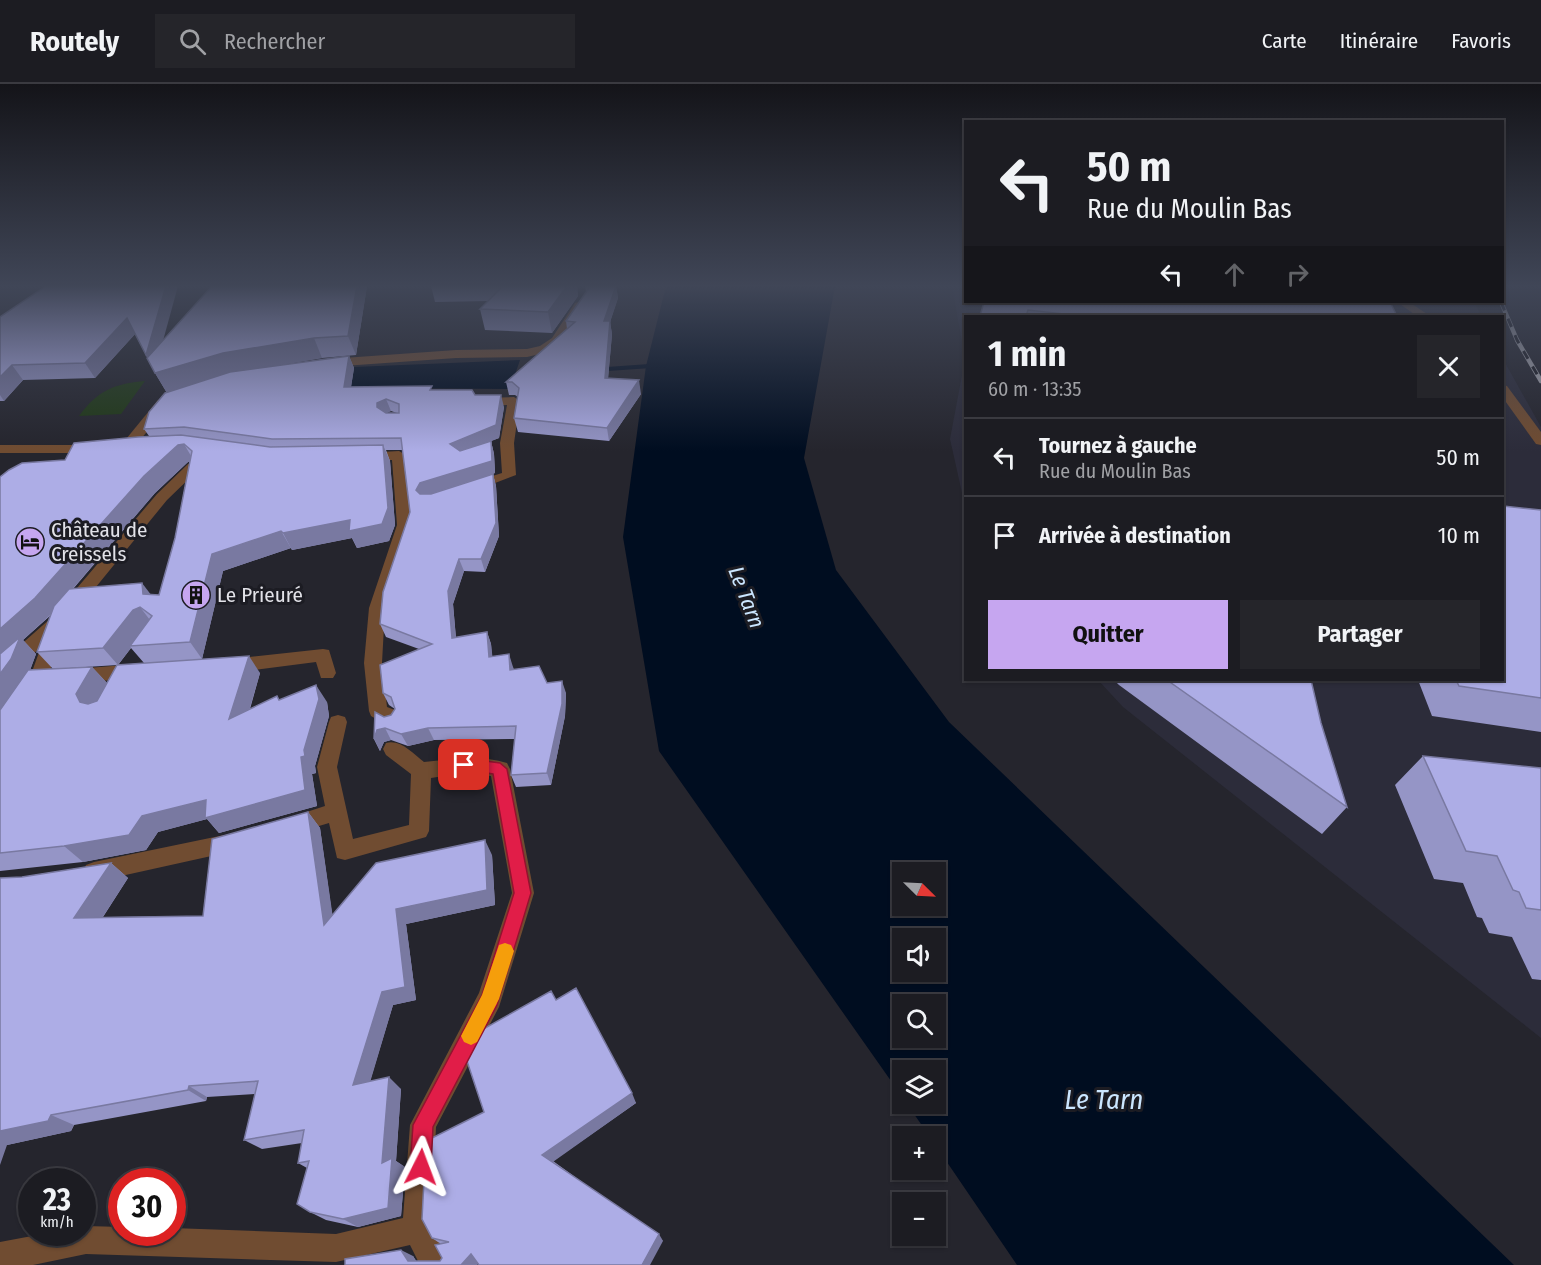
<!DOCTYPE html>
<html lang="fr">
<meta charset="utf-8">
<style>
:root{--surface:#1c1c22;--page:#25252a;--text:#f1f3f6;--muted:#a0a1a5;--line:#3a3a40;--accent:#c6a6f0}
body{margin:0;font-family:"Fira Sans Condensed",sans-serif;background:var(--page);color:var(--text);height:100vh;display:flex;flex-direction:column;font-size:22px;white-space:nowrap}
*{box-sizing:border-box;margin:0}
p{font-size:20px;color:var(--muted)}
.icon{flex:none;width:33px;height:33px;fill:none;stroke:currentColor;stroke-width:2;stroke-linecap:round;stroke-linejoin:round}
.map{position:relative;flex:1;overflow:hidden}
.details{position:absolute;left:964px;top:231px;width:540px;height:366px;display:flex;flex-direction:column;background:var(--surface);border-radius:0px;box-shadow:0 2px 4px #0004,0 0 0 2px var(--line)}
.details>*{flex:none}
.hud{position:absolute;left:964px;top:36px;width:540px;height:183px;border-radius:0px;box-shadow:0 2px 4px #0004,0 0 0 2px var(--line);background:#1c1c22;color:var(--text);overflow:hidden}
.needle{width:39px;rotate:114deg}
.fabs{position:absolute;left:892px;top:778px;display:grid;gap:12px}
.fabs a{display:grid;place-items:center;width:54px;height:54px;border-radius:0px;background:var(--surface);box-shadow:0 2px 4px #0004,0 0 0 2px var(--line);font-size:30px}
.speed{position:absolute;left:18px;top:1084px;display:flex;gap:12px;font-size:30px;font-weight:700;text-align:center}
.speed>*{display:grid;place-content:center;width:78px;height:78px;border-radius:50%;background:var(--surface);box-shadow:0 2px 4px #0004,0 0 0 2px var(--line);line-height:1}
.speed small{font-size:15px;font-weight:400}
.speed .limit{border:9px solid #d22;background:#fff;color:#111}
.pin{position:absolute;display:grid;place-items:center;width:51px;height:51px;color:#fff;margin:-26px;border-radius:12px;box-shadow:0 3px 9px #0006}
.me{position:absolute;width:66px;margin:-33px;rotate:3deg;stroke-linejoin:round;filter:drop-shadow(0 0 4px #0008)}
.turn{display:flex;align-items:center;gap:21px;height:126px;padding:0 24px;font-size:27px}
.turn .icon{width:78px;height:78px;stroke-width:2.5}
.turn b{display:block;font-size:42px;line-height:51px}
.lanes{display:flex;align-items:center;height:57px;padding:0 24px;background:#0003;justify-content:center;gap:30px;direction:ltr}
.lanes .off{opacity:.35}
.round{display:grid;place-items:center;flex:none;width:63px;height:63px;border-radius:0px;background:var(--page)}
.overview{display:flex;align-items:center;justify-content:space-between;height:102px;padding:0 24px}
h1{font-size:36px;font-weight:700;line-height:45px}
.primary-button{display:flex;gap:12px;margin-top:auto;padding:12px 24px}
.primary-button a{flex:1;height:69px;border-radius:0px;background:var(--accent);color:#111;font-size:24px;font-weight:700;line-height:69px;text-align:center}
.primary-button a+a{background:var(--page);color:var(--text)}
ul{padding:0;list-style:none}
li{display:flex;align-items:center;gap:18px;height:78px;padding:0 24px;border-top:2px solid var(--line)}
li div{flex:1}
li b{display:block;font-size:22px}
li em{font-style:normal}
header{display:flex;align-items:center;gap:36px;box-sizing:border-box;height:84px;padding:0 30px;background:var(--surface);border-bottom:2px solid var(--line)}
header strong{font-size:28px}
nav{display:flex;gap:33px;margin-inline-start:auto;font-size:21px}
.search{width:420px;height:54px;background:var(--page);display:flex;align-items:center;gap:15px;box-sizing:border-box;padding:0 21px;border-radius:0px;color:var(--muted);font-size:22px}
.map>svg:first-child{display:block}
.built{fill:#2c2c3a}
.green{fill:#203916}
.water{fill:#000d20;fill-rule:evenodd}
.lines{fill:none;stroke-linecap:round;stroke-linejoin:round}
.stream{fill:#000d20;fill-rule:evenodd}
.street{fill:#704c31;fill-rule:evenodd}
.rail-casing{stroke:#ababb2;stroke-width:4.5}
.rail{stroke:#1c1c23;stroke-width:3;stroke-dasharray:9;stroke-linecap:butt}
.wall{fill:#9595c6;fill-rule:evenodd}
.shaded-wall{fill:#7979a1}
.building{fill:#adade6;stroke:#7979a1;stroke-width:1.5;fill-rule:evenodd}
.route{fill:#e11d48;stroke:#92132f;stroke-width:1.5}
.slow{fill:#f59e0b}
.labels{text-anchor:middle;stroke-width:6;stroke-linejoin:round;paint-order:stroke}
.poi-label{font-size:21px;fill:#e2e2e8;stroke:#1c1c23;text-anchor:start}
.water-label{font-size:22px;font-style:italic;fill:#cbe6ff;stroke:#1c1c23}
.near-water-label{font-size:27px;font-style:italic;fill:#cbe6ff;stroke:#1c1c23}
</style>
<header>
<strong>Routely</strong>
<div class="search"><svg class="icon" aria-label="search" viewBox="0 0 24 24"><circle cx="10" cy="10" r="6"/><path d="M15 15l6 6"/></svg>Rechercher</div>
<nav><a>Carte</a><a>Itinéraire</a><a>Favoris</a></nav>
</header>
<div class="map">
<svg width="1541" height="1181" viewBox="0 0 1541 1181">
<rect width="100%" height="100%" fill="#25252d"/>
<g class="built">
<polygon points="952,202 966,202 966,218 1474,218 1481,232 966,232 966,427 950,355 965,275"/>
<polygon points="1503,275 1541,343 1541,954 1123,623 1098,596 1503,596"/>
</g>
<path class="green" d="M145 297 121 330 79 332C98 306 114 300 145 297Z"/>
<g class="water">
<path d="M666 202H835L804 374 836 486 949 638 1514 1181H1017L936 1062V1053H930L907 1020H936V987H903V1014L659 667 623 453 646 282ZM903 789H936V822H903ZM903 855H936V888H903ZM903 921H936V954H903Z"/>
<polygon points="520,276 510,305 377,304 265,318 306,285"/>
</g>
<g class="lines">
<polygon class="stream" points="663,279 666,279 666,283 593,288 589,286 593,284"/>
<g class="street">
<polygon points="579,218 584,221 560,258 544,269 527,273 456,274 329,283 323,279 329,275 456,266 527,265 540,262 552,254 575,219"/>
<polygon points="1397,218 1409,218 1430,232 1417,232"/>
<polygon points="1503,301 1507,302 1541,348 1541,361 1536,360 1503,314"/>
<polygon points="514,313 520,317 514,359 516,391 477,406 467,406 465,403 467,400 502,389 500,359 507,321 483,322 477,318 483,314"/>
<polygon points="163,315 168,316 168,322 132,366 122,366 122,360 158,316"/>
<polygon points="0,361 94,361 101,365 94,369 0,369"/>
<polygon points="399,367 406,371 413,441 385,524 382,579 387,623 395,626 399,636 397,641 390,643 371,632 369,627 364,579 369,524 397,441 392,376 364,377 357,373 364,369"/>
<polygon points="193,379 198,380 198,386 167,416 78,525 66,525 64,521 66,517 157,410 188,380"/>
<polygon points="57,532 65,538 58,547 62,552 47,595 36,611 24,611 21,606 30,593 41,563 6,594 0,596 0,579 51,534"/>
<polygon points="323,565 329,566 336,589 333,594 321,594 316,578 231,589 225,587 222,582 225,577 231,575"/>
<polygon points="137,580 143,582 146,587 143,592 137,594 75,599 69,597 66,592 69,587 75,585"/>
<path d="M338 631 345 633 347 638 337 683 353 755 409 741 411 690 386 671 383 665 386 659C401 655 413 670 424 678 452 675 480 670 507 679L510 685 534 809 499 923 436 1043 431 1143 451 1181H420L410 1161 336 1178 86 1170 33 1181H0V1158L48 1149H82V1142H86L122 1143V1149H172V1144L336 1150 403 1134 410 1041 479 909 512 809 491 692 464 689 431 694 429 747 426 753 345 776 337 774 329 739 289 751 282 748 279 742 282 736 325 722 317 683 329 638 331 633Z"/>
<polygon points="234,749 241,751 245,758 241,765 234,767 94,798 86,795 83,788 86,781 94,778"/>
</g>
<g class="rail-casing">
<polyline id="rail" points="1501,218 1517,256 1541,297"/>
</g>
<use href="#rail" class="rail"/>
</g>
<g class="wall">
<path d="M46 202 163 256 367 202 356 271 322 274 256 285 349 272 354 284 351 303 433 306 475 311 504 323 499 354 488 358 491 357 494 370 495 389 431 410 493 390 496 402 499 452 485 488 464 487 453 520 456 554 487 548 491 560 492 573 513 583 514 586 547 599 566 609 565 632 551 701 516 703 511 691 515 655 434 656 408 662 391 656 384 658 380 667 374 655 384 633 391 631 395 625 389 621 383 609 419 565 386 553 380 540 410 428 403 366H386L390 377 395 441 389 457 357 464 352 454 292 466 291 464 223 487 202 575 260 589 250 625 280 616 327 618 329 632 315 682 316 689 312 690 317 722 219 749 207 735 158 748 146 766 83 778 0 787V393L65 376 149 352 144 345 167 309 155 289 135 250 95 294 23 296 4 317H0V233ZM391 327 397 329H386ZM190 377 175 454 159 511 73 505 155 409 188 378ZM51 531 37 568 53 585 118 581 131 564 144 579 107 599 92 583 30 586 36 570 23 556Z"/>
<polygon points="431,202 577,202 578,212 552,249 485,246 480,225 488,217 435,218"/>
<polygon points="585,202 616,202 618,214 610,238 612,250 608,294 641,310 609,357 518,348 514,334 518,313 515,311 509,311 506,298 567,245 566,237 586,208"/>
<polygon points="984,218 1397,232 980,232"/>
<polygon points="1541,426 1541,648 1432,632 1418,596 1503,596"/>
<polygon points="1114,596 1311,596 1321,639 1347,723 1322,750 1119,601"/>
<polygon points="1423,672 1541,684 1541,896 1532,895 1512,853 1489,849 1482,834 1477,833 1463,799 1434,795 1395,701"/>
<polygon points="308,728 320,744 332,830 492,771 495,821 406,840 416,916 393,921 370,997 401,1005 396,1077 405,1083 401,1132 358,1143 326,1136 310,1128 307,1084 298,1079 302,1059 262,1065 244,1056 255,1010 207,1013 206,1017 74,1041 71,1047 7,1061 22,793 111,779 128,794 103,833 203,832"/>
<polygon points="556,916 636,1019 553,1077 663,1157 478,1179 477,1181 345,1181 413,1172 416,1177 440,1177 442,1174 441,1160 432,1154 484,1028"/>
</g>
<g class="shaded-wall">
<polygon points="166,202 178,202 155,286 146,271"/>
<polygon points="357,202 367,202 356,271 348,252"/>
<polygon points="567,202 577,202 578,212 552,249 548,228"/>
<polygon points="616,202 618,214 610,238 612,250 607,307 605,294 604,237"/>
<polygon points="127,234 136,249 95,294 85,279"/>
<polygon points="314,254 322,274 233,289 167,309 155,289 223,269"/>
<polygon points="349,272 354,284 349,315 344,303"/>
<polygon points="12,281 23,296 4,317 0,311 0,293"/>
<polygon points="639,296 641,310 609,357 607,344"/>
<polygon points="501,311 504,323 499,354 454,372 450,360"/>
<polygon points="386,315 391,327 382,331 377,323 377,319"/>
<polygon points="491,357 494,370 495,389 424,412 421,418 416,406 420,399"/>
<polygon points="184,360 194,377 188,378 155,409 50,531 23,556 36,570 28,592 0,631 0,545 144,392 178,361"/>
<polygon points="383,361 390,377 395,441 389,457 357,464 352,454 292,466 283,449"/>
<polygon points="493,390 496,402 499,452 485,488 481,475"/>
<polygon points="281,447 291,464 223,487 202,575 190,558 212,470"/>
<polygon points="459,475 464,487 453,520 457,567 452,554 448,507"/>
<polygon points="142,499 155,516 143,510"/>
<polygon points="140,523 153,540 130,562 131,564 118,581 103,564 133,526"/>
<polygon points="487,548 491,560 494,586 489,573"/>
<polygon points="509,570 513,583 514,598 510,586"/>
<polygon points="249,572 260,589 242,651 229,635"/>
<polygon points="92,583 107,599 95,635 80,618 76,610"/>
<polygon points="562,597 566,609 565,632 551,701 547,689"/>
<polygon points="316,601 327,618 329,632 315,682 316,689 312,690 317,722 219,749 207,735 158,748 146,766 83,778 64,762 142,732 301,673 304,666"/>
<polygon points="385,644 391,656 384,658 380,667 374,655 377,646"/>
<polygon points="428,644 434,656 408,662 401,650"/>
<polygon points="308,728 320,744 336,855 324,841"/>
<polygon points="485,756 492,771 495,821 406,840 416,916 393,921 366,1012 353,1001 382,908 396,825"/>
<polygon points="111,779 128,794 93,848 74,834"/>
<polygon points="389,993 401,1005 396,1077 405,1083 401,1132 358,1143 343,1135 382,1079"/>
<polygon points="189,1002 207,1013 206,1017 188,1006"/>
<polygon points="632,1009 636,1019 550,1080 542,1071"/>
<polygon points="51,1031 74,1041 71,1047 7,1061 0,1081 0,1047"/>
<polygon points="659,1150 663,1157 650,1181 642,1181"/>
<polygon points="401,1166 413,1172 419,1181 408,1177"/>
<polygon points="471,1170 481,1176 477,1181 461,1181"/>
</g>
<g class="building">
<polygon points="46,202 166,202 146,271 127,234 85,279 12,281 0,293 0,233"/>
<polygon points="212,202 357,202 348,252 314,254 223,269 155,289 147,274"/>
<polygon points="503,202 567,202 548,228 480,225"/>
<polygon points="587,202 616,202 604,237 610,237 605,294 639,296 607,344 514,334 519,304 512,298 506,298 575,238 566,237 589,204"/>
<polygon points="984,218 1390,218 1397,232 1082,232 1028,226 1026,232 980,232"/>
<path d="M349 272 344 303 432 302 430 306H472L475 311H501L496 341 450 360 460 367 491 357 492 377 420 399 416 406 420 410H431L493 390 496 439 481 475H459L448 507 452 554 487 548 489 573 509 570 510 586 539 582 547 599 562 597V620L547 689 511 691 516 642 428 644 401 650 385 644 377 646 374 655 375 628 384 633 391 631 395 625 391 613 383 609 380 581 432 560 380 540 383 508 410 428 401 354 272 355 184 343 144 345 149 328 165 309 230 288ZM386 315 399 320V329H386L377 323V319Z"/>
<polygon points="181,351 270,363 383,361 388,424 382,440 349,447 350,436 283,449 281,447 212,470 190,558 130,562 152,532 140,523 133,526 103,564 37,568 54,522 69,505 142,499 143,510 159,511 175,454 192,367 184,360 178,361 144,392 35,514 0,545 0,393 9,386 22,379 65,376 74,359 138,353"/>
<polygon points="1503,422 1541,426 1541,614 1459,602 1456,596 1503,596"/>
<polygon points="20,553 11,575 0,590 0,570"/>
<polygon points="249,572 229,635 277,612 279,616 316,601 319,615 304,666 305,672 301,673 305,706 205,734 206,716 142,732 129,751 64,762 0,769 0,626 28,586 92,583 76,610 80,618 88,620 97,617 117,581"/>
<polygon points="1167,596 1311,596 1321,639 1347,723"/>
<polygon points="1423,672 1541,684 1541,826 1526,824 1519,808 1513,806 1497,772 1466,767"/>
<polygon points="308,728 324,841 376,779 485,756 487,806 396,825 405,903 382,908 353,1001 389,993 382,1079 392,1074 388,1124 343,1135 310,1128 297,1120 309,1077 298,1079 304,1046 244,1056 258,997 189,1002 188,1006 51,1031 48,1037 0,1047 0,794 22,793 111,779 74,834 203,832 212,755"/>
<polygon points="576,904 632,1009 542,1071 659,1150 642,1181 479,1181 471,1170 461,1181 345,1181 345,1175 401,1166 408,1177 440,1177 442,1174 435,1161 449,1158 432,1154 422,1135 426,1057 484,1028 464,968 478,948 551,907 556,916"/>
</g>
<linearGradient id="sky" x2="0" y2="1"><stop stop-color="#141419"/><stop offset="0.55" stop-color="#404657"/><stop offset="1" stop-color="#404657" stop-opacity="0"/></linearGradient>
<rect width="1541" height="367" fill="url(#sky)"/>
<polygon class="route" points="464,674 500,679 507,685 531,809 497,921 433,1043 431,1083 428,1090 421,1093 413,1090 410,1083 413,1041 482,911 514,809 493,690 459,685 457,681 459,676"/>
<polygon class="slow" points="505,859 511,861 514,867 499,915 477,958 471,961 464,958 461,952 482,911 499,861"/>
<defs>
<g id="hotel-disc" transform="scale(1.5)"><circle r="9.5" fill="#c6a6f0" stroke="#1c1c23"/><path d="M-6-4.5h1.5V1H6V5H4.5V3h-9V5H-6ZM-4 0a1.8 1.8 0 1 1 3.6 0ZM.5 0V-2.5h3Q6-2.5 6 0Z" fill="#111"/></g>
<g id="building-disc" transform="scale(1.5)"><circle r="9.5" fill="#c6a6f0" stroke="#1c1c23"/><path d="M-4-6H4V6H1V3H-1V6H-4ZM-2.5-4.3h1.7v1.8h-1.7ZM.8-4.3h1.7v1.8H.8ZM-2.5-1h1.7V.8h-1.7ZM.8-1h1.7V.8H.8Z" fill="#111"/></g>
</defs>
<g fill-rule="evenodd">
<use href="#hotel-disc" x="30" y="458"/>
<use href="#building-disc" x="196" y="511"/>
</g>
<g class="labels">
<g class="poi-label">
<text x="51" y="453">Château de<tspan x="51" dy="24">Creissels</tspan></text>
<text x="217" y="518">Le Prieuré</text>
</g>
<g class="water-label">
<text transform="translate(747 513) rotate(69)" y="8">Le Tarn</text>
</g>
<g class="near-water-label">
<text x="1104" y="1025">Le Tarn</text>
</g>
</g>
</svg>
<div class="fabs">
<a><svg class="needle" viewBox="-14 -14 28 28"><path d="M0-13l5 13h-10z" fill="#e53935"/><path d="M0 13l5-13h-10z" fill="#a0a1a5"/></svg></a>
<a><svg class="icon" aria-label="sound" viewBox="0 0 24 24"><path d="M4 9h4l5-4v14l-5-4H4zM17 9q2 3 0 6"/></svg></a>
<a><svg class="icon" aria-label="search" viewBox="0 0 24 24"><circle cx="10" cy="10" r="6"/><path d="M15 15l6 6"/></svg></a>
<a><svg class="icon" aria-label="layers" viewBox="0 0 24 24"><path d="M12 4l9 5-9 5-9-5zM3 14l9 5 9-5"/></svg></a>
<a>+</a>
<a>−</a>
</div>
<div class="speed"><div>23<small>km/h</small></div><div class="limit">30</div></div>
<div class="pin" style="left:464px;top:681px;background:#d93025"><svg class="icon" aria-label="arrive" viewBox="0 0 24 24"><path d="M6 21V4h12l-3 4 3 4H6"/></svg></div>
<svg class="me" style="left:421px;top:1083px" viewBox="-20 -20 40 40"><path d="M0-17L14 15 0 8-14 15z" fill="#e11d48" stroke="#fff" stroke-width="4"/></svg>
<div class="hud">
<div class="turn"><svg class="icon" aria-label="left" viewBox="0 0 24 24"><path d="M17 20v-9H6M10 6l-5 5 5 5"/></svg><div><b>50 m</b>Rue du Moulin Bas</div></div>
<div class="lanes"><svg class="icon" aria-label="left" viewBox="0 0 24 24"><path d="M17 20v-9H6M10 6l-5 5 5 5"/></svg><svg class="icon off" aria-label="ahead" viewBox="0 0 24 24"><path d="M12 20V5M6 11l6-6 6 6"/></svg><svg class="icon off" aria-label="right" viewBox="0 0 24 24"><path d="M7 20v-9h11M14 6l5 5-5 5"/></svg></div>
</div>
<section class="details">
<div class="overview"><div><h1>1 min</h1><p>60 m · 13:35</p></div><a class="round"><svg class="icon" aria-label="close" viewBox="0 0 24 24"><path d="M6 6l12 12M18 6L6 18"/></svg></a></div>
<ul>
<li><svg class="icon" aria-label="left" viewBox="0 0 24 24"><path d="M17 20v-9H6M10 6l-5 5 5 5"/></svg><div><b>Tournez à gauche</b><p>Rue du Moulin Bas</p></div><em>50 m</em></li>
<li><svg class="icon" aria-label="arrive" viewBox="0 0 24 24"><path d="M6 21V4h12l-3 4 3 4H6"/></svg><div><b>Arrivée à destination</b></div><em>10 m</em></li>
</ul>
<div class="primary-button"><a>Quitter</a><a>Partager</a></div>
</section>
</div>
